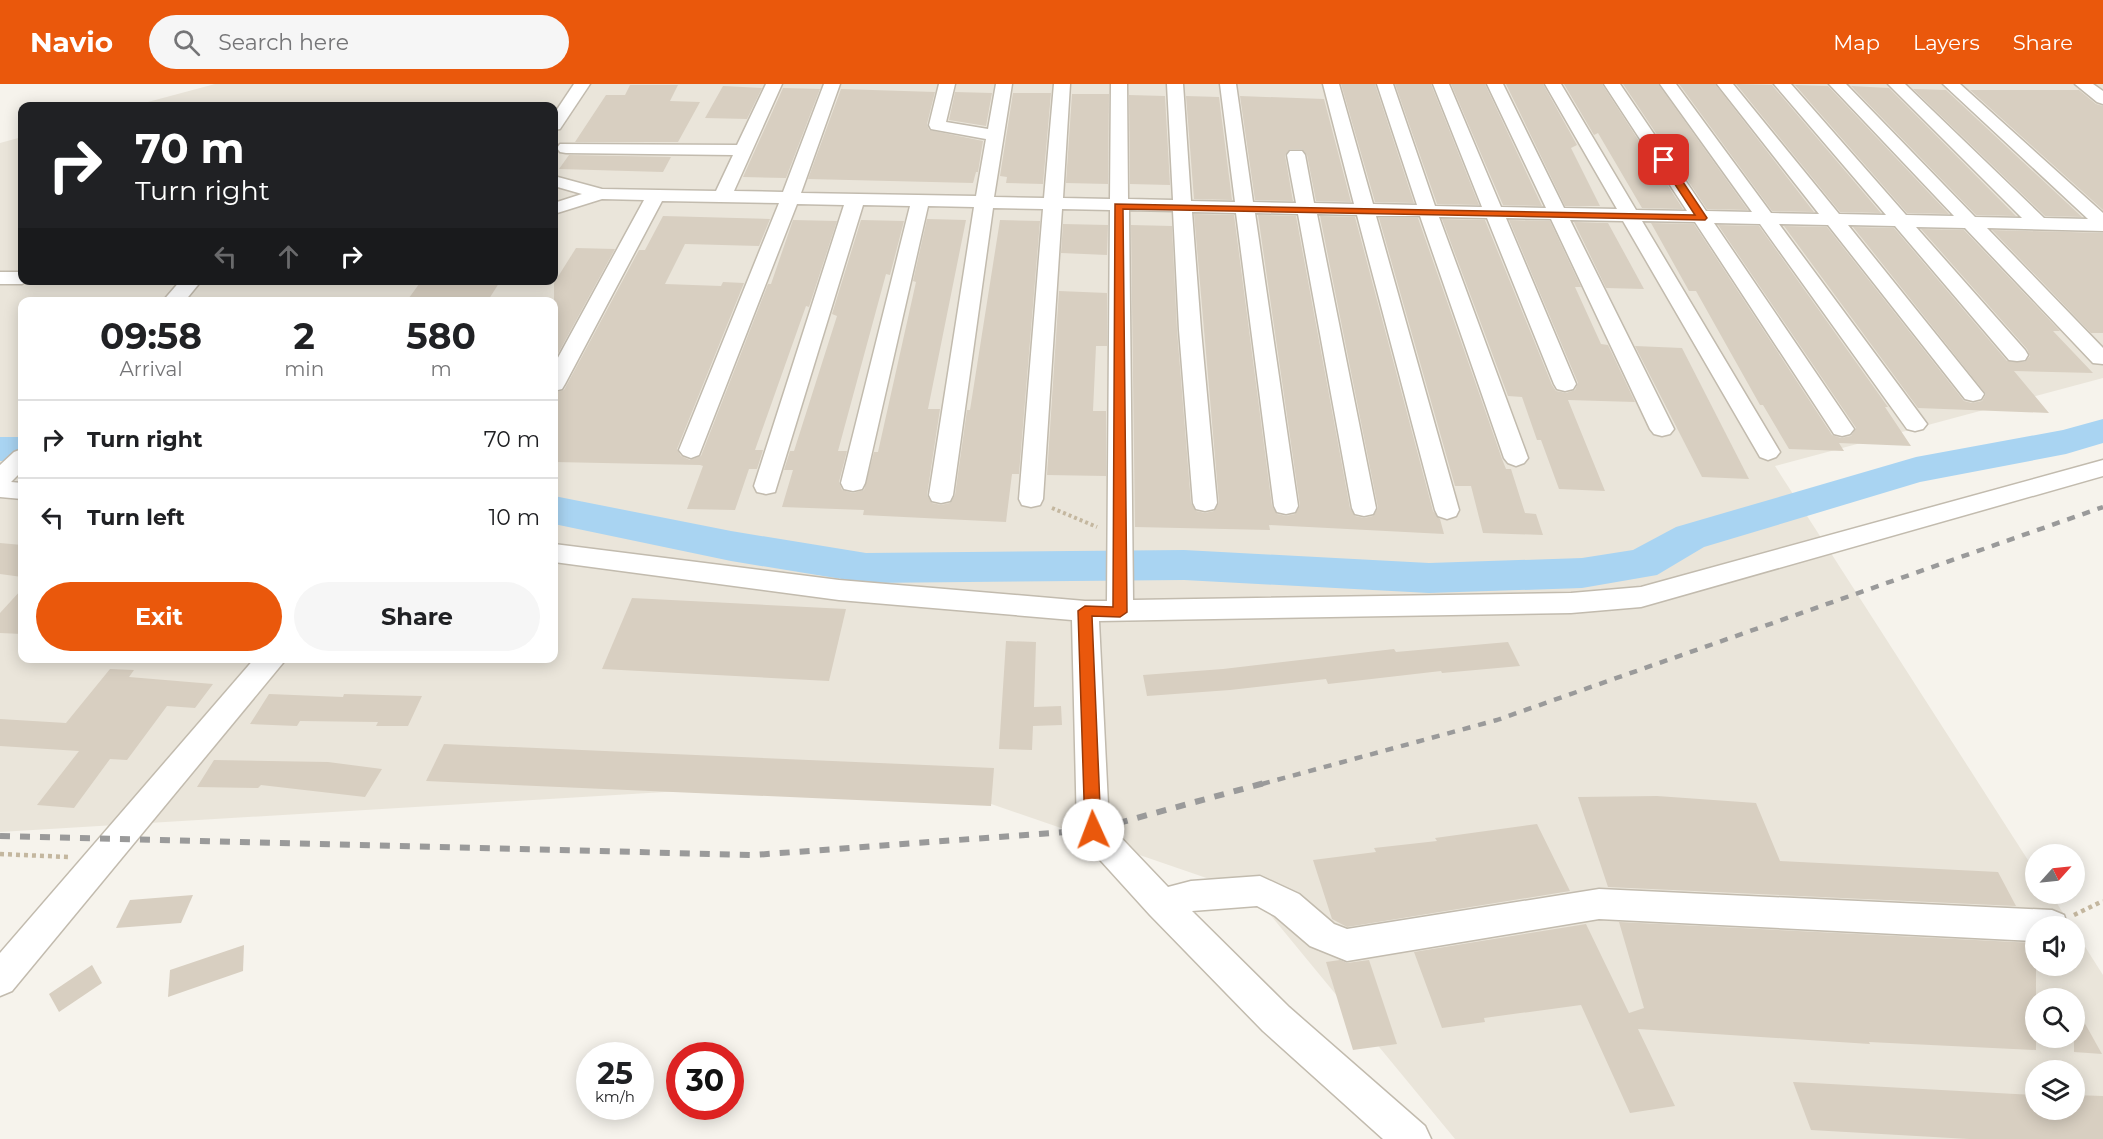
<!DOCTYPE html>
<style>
:root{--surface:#fff;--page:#f6f6f6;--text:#202124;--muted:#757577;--line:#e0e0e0;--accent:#ea580c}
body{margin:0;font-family:Montserrat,sans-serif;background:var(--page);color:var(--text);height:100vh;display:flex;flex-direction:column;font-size:22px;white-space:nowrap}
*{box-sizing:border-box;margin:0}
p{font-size:20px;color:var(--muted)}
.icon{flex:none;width:33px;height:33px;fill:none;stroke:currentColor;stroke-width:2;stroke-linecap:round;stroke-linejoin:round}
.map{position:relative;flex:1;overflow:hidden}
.drawer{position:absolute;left:18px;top:213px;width:540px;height:366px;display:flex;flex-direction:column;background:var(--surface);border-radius:12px;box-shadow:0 3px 15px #0003}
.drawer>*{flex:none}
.banner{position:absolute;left:18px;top:18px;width:540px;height:183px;border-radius:12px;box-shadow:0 3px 15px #0003;background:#202124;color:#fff;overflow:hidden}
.needle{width:39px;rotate:63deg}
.controls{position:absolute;left:2025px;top:760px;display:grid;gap:12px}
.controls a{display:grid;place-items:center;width:60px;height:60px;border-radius:50%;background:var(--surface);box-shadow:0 3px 15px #0003;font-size:30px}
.speed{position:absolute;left:576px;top:958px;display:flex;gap:12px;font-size:30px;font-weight:700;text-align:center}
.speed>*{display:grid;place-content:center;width:78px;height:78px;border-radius:50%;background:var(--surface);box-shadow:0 3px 15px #0003;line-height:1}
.speed small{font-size:15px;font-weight:400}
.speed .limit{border:9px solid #d22;background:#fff;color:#111}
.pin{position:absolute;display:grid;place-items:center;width:51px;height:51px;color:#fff;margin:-26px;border-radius:12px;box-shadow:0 3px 9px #0006}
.me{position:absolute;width:66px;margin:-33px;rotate:358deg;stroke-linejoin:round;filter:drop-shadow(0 0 4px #0008)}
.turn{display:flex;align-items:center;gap:21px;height:126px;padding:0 18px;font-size:27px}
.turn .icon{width:78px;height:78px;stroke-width:2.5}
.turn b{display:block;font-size:42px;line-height:51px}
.lanes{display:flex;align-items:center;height:57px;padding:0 18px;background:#0003;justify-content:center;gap:30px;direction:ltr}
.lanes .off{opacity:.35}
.eta{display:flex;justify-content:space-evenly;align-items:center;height:102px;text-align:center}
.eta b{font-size:36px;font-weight:700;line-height:42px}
.button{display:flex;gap:12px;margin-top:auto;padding:12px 18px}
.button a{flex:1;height:69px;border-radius:36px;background:var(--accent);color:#fff;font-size:24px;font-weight:700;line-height:69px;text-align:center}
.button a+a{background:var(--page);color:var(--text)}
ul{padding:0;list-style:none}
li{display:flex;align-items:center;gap:18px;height:78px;padding:0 18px;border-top:2px solid var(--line)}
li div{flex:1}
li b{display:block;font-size:22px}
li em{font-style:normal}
header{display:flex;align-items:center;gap:36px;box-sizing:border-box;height:84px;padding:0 30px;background:var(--accent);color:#fff}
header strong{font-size:28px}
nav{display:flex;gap:33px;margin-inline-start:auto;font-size:21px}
.search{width:420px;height:54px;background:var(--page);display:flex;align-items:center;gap:15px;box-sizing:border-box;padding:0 21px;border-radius:33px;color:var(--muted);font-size:22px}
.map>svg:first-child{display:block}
.residential{fill:#eae5da;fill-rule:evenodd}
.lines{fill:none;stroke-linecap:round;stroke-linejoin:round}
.river{fill:#a9d4f2;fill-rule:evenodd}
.building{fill:#d8cfc1}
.minor-casing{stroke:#c2bbae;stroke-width:3}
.path-far1{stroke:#c4b79f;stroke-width:4;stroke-dasharray:3 3;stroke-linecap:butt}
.path{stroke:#c4b79f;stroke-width:4.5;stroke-dasharray:4 4;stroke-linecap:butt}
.minor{fill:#fff;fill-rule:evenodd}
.rail-far1{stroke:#9a9a9a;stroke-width:4.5;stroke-dasharray:8 8;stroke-linecap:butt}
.rail{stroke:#9a9a9a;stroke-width:6;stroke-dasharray:10 10;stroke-linecap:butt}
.route{fill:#ea580c;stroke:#983908;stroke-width:1.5}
</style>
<header>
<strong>Navio</strong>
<div class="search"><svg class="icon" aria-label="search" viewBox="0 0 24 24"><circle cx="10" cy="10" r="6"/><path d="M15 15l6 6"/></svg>Search here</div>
<nav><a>Map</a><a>Layers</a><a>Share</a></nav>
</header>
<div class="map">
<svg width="2103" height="1055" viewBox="0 0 2103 1055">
<rect width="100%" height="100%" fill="#f6f3ec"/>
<path class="residential" d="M215 0H2103V294L1775 382 2035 787 2036 810H2051L2072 843H2036V882H2074L2075 847 2103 891V1055H1455L1253 810 913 693 0 748V59L22 53V196H554V22H133ZM22 218H554V574H22ZM2036 915H2074V954H2036ZM2036 987H2074V1026H2036Z"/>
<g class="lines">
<g class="river">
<polygon points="2103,335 2103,359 2066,370 1920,398 1704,463 1657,491 1582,504 1429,509 1184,496 866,499 731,477 554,440 554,412 731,447 866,469 1184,466 1429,479 1582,474 1633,466 1676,443 1916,373 2063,346"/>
<rect x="0" y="353" width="22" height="24"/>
</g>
</g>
<g class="building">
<polygon points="1341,0 1375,0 1414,119 1375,118"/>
<polygon points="1395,0 1431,0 1479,121 1437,120"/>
<polygon points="1451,0 1485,0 1542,122 1503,121"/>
<polygon points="1506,0 1543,0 1577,61 1571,64 1600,122 1565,122"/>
<polygon points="1564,0 1602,0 1683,125 1642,124 1598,49 1594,51"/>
<polygon points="1623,0 1658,0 1748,126 1707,125"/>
<polygon points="1679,0 1715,0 1814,128 1772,127"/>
<polygon points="1736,0 1772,1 1881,129 1840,128"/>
<polygon points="630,1 678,1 670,17 700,18 678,58 575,58 606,11 625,11"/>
<polygon points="1795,1 1828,2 1949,130 1907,129"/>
<polygon points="723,2 762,4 747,35 705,34"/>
<polygon points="1851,2 1889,4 2016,132 1976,131"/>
<polygon points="783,4 820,5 786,94 743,93"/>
<polygon points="841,5 935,8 927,40 929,46 983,57 978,88 976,88 973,99 808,95"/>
<polygon points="1913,5 1946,6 2082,133 2045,132"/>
<polygon points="1970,6 2079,6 2096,20 2103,22 2103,126"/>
<polygon points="955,8 992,9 986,42 949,36"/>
<polygon points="1013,9 1051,9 1043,100 1006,99 1007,93 1000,92"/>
<polygon points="1072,10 1109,10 1108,100 1066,99"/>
<polygon points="1129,11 1165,12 1170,101 1130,100"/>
<polygon points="1186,12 1219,13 1232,116 1194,115"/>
<polygon points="1240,12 1324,15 1351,118 1316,117 1307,71 1302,65 1290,65 1285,71 1293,117 1255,116"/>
<polygon points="569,71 671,73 663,88 559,85"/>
<polygon points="1194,130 1234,131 1272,422 1277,430 1286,432 1295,430 1300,422 1258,131 1296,132 1350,424 1355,432 1364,434 1373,432 1378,424 1320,132 1355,133 1433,427 1440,435 1444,450 1269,441 1270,446 1135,443 1131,141 1172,142 1177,246 1191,419 1196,427 1205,429 1214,427 1219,419"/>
<polygon points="663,132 770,135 759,162 685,160 665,200 721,202 723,198 744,199 677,365 681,372 690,376 701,372 768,200 771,200 793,136 837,137 809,223 806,222 755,366 763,366 757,385 749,385 735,426 687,425 703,382 700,381 554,378 554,309 564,306 639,166 645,166"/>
<polygon points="1379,134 1418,134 1502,375 1506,385 1511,385 1525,429 1536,430 1543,451 1483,449 1471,402 1455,402"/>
<polygon points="927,135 966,136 928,325 940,325 927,411 932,419 941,421 950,419 955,411 967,326 970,326 1000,136 1040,137 1019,390 1012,390 1006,438 863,431 864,426 782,423 793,386 784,386 790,367 794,367 837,232 832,230 861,136 904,137 890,191 886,190 838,367 847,367 839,398 842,406 853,409 864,406 874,368 878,368 916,198 913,197"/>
<polygon points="1442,135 1485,136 1552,301 1556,307 1566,309 1575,306 1578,299 1509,136 1550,137 1581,203 1575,203 1601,260 1608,261 1635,318 1568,316 1605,407 1559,405 1541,356 1537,356 1522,313 1508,312"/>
<polygon points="1574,138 1608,139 1644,205 1606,204"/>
<polygon points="1651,139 1694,140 1832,351 1841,354 1851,352 1856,344 1718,141 1759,142 1888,323 1885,323 1911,362 1839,359 1844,367 1789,365 1763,321 1760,321 1696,207 1689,207"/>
<polygon points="1063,140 1108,141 1107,171 1061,169"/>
<polygon points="1784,142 1827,143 1964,317 1972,319 1982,317 1986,310 1853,143 1894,144 2007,277 2025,278 2030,272 2027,265 1921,145 1964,146 2060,247 2053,247 2093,289 2014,287 2049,329 1918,324"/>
<polygon points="1992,146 2103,149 2103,249 2091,249"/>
<polygon points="576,164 615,165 554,277 554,199"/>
<polygon points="422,196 501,196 487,218 406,218"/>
<polygon points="1059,207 1107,209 1107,262 1096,262 1093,327 1106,327 1106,392 1047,391"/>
<polygon points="1635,262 1682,264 1749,395 1702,393"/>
<polygon points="0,459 22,461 22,493 0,490"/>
<polygon points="22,505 22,550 0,549 0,529"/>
<polygon points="632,514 846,525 829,597 602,585"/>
<polygon points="1006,557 1036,558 1034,623 1061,622 1062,641 1033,642 1032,666 999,665"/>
<polygon points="1508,558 1520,582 1442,589 1441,587 1328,600 1326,595 1230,606 1147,612 1143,591 1223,585 1394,565 1396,568"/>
<polygon points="110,585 134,586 129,593 213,600 195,624 167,622 127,676 110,675 74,724 37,721 79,667 0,662 0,635 66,639"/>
<polygon points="269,610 343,613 344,610 422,612 408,642 376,642 378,638 300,637 297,642 250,640"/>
<polygon points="444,660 994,684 991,722 426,697"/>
<polygon points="214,676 328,678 382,685 365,713 261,701 258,704 197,703"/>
<polygon points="1657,712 1756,719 1780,777 1998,788 2016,822 1608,803 1578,713"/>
<polygon points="1537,740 1570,807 1347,843 1332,835 1313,776 1376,768 1374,764 1437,757 1435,754"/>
<polygon points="193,811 181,839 116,844 130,816"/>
<polygon points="1619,838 2036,859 2036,966 1869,958 1870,960 1638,945 1675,1022 1630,1029 1581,921 1484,934 1485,938 1442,944 1414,868 1586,840 1629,929 1644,924"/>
<polygon points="244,861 243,887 168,913 170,886"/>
<polygon points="1340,876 1347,879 1369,876 1397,960 1353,966 1326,878"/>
<polygon points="92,881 102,899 59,928 49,910"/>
<polygon points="2074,920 2102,970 2074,968"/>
<polygon points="1793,998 2036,1011 2036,1026 2074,1026 2074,1011 2103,1012 2103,1055 1969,1055 1811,1046"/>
</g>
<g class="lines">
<g class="minor-casing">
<g id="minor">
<polygon points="574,0 590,0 560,45 554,46 554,30"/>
<polygon points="766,0 782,0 734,107 783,108 824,0 840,0 801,109 976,112 986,55 931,45 929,41 939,0 955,0 946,38 988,45 996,0 1012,0 994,113 1044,114 1054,0 1070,0 1063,114 1110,115 1111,0 1127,0 1128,115 1173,116 1167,0 1183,0 1191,117 1235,118 1220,0 1236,0 1253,118 1296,119 1287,71 1290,67 1302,67 1305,71 1314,119 1354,120 1323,0 1339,0 1373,120 1417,121 1377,0 1393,0 1435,122 1482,123 1433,0 1449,0 1501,123 1546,124 1487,0 1503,0 1564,124 1617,125 1545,0 1561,0 1636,126 1687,127 1604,0 1620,0 1706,127 1752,128 1660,0 1676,0 1771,129 1819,130 1717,0 1733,0 1839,130 1886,131 1774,0 1791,0 1906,131 1954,132 1829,0 1846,0 1975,133 2022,134 1888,0 1905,0 2044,134 2088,135 1943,0 1960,0 2103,129 2103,147 1987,144 2103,264 2103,280 2093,279 1965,144 1916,143 2025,266 2028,271 2025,276 2017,277 2009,276 1895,142 1848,141 1984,310 1981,315 1973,317 1965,315 1828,141 1779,140 1927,340 1923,345 1915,347 1907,345 1760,140 1714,139 1854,345 1850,350 1842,352 1834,350 1695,138 1642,137 1780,368 1776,373 1768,376 1760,373 1623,137 1570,136 1674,345 1670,350 1662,352 1654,350 1650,345 1551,135 1506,134 1576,300 1573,305 1565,307 1557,305 1554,300 1487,134 1439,133 1528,374 1524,379 1516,382 1508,379 1504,374 1420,132 1376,132 1459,426 1456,432 1447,435 1438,432 1435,426 1357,131 1317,130 1376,424 1373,430 1364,432 1355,430 1352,424 1298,130 1255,129 1298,422 1295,428 1286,430 1277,428 1274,422 1236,129 1192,128 1201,246 1217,419 1214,425 1205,427 1196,425 1193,419 1179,246 1173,127 1129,126 1133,516 1571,509 1641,503 2103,376 2103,392 1641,523 1571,529 1099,537 1109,741 1168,803 1191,797 1260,792 1299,810 1334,840 1347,845 1599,805 2052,826 2064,831 2068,843 2036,843 2036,857 1599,835 1347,877 1310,862 1275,832 1257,822 1192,827 1289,923 1425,1042 1431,1055 1383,1055 1263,947 1150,831 1082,756 1077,746 1072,536 839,516 554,478 554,460 839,496 1085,517 1107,517 1110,126 1062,125 1043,415 1040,421 1031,423 1022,421 1019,415 1043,125 993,124 953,411 950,417 941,419 932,417 929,411 974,123 928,122 865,399 862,405 853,407 844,405 841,399 910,122 863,121 775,408 766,410 757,408 754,402 844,121 797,120 699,371 691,374 683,371 679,366 779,119 662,117 565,300 562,305 554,307 554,281 644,116 602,115 554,130 554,119 582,110 554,102 554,92 602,105 716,107 733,71 566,69 560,68 557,64 560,60 737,61"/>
<polygon points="2075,0 2093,0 2103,7 2103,20 2097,18"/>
<polygon points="0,188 22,188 22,196 30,196 22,200 0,200"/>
<polygon points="181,196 202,196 184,218 162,218"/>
<polygon points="22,365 22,387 11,398 22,399 22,415 0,413 0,381 14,368"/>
<polygon points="255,574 287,574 12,907 0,912 0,869"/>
</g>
</g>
<polyline class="path-far1" points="1052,424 1097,443"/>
<g class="path">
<polyline points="0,770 68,773"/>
<polyline points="2074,831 2103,817"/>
</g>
<use href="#minor" class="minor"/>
<polyline class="rail-far1" points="1262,700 1497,636 2103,423"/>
<polyline class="rail" points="0,752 754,771 1093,746 1268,698"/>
</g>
<polygon class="route" points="1660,74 1667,74 1707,134 1705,136 1123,125 1127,528 1120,533 1092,532 1101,746 1099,751 1093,753 1087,751 1085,746 1078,527 1085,522 1113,523 1115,120 1695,131 1659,76"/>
</svg>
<div class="controls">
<a><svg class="needle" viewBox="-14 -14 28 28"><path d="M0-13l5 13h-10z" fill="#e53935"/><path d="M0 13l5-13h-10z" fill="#757577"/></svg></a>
<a><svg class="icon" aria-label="sound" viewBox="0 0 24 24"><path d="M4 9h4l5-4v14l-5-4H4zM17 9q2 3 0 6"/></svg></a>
<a><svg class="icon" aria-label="search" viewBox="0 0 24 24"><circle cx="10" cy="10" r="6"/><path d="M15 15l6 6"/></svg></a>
<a><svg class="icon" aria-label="layers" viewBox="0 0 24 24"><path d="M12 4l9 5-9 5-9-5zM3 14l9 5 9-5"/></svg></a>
</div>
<div class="speed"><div>25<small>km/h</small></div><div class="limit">30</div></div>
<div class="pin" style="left:1664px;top:76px;background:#d93025"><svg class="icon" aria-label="arrive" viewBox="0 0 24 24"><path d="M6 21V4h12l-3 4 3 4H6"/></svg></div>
<svg class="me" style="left:1093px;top:746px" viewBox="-20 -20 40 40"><circle r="19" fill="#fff"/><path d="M0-13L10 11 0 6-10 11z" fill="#ea580c"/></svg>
<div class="banner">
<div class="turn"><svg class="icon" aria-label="right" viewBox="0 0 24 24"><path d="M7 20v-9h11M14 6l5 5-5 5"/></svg><div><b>70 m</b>Turn right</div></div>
<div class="lanes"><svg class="icon off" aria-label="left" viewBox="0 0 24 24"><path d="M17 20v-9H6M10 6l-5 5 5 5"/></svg><svg class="icon off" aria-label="ahead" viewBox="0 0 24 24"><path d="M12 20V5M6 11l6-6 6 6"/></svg><svg class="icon" aria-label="right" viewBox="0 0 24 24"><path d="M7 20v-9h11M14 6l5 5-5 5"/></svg></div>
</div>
<section class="drawer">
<div class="eta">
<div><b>09:58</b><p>Arrival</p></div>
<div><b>2</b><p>min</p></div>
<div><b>580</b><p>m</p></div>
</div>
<ul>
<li><svg class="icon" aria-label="right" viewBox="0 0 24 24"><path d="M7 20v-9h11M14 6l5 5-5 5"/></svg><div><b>Turn right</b></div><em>70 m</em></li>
<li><svg class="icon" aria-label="left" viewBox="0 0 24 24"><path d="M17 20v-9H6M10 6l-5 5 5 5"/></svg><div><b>Turn left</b></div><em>10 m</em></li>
</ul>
<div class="button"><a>Exit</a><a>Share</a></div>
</section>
</div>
